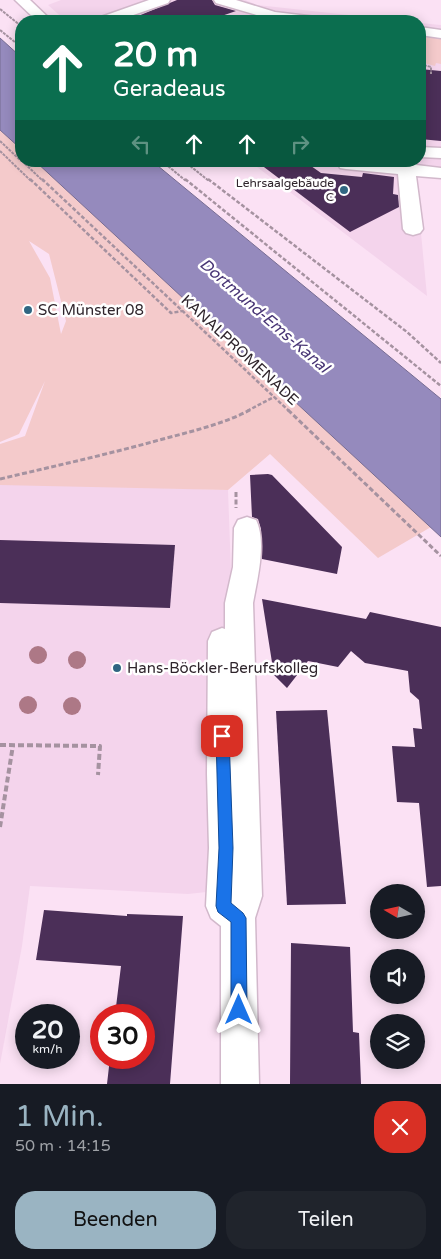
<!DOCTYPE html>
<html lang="de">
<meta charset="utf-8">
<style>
:root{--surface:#171b24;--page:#20242c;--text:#f1f3f6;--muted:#9ea1a6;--accent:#9ab4c2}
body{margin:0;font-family:"Varela Round",sans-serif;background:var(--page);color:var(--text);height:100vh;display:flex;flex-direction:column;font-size:19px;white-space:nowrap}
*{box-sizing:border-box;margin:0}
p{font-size:16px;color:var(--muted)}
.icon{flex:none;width:28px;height:28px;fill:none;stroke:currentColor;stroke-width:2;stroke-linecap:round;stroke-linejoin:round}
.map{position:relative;height:1084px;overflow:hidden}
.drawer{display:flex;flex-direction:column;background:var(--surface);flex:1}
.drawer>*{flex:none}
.hud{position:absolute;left:15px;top:15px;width:411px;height:152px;border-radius:20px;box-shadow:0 2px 12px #0003;background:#0b6e4f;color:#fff;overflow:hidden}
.needle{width:32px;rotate:279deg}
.tools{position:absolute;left:370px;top:884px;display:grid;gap:10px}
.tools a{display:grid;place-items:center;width:55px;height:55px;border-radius:50%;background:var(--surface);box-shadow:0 2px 12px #0003;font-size:25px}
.speed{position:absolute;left:15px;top:1004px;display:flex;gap:10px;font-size:25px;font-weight:700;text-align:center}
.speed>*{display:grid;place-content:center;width:65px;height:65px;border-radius:50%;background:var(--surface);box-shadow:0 2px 12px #0003;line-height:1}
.speed small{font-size:12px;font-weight:400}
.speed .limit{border:8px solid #d22;background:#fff;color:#111}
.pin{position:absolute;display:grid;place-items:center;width:42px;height:42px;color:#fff;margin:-21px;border-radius:10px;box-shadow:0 2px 8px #0006}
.me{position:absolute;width:55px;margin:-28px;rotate:0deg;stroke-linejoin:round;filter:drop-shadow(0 0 4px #0008)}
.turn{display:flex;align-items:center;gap:18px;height:105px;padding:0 15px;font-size:22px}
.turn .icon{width:65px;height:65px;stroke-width:2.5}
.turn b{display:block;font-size:35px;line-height:42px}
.lanes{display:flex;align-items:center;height:48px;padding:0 15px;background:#0003;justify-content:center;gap:25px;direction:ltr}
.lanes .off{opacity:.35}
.round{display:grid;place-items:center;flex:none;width:52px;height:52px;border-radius:20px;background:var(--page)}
.headline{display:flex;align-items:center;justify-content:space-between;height:85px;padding:0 15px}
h1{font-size:30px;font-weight:600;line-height:38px;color:var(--accent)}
.button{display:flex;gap:10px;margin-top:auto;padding:10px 15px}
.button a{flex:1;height:58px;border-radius:20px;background:var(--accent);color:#111;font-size:20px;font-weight:600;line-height:58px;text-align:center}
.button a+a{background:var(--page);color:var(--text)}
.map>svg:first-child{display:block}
.built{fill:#f4d4ec}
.green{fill:#f4cacb;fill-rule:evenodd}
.water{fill:#958abd;stroke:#766c92}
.building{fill:#4b2f58}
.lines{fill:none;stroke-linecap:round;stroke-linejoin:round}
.minor-casing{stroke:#d2b8cb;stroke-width:3}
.path-far3{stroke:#a592a0;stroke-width:2;stroke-dasharray:3 1;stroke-linecap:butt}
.path-far2{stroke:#a592a0;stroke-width:2.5;stroke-dasharray:4 2;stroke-linecap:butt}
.path-far1{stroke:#a592a0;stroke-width:3;stroke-dasharray:5 2.5;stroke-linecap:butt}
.path{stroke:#a592a0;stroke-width:4;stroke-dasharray:6 3;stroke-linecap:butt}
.minor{fill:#fff;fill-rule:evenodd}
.tree{fill:#ad7886}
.route{fill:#1a73e8;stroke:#114b97}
.poi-dot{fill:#306682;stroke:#fff;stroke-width:2}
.labels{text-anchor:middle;stroke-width:5;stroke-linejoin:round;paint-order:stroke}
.far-poi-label{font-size:12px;fill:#2f252c;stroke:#fff;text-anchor:end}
.poi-label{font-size:15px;fill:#2f252c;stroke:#fff;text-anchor:start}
.street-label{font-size:15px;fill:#2f252c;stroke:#fff}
.water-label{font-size:16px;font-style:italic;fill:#483575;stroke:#fff}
</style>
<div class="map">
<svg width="441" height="1084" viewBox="0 0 441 1084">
<rect width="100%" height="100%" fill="#fbe1f4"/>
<g class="built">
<polygon points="61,0 245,0 257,5 404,21 66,21 48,5"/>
<polygon points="420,23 441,25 441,167 416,165 415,170 427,296 249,161 420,161"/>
<polygon points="0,483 228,490 241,846 225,890 188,894 30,886 22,946 0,1064"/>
</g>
<g class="green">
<polygon points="420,34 441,36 441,64 436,63 435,66 420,62"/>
<path d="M0 130 21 149V161H35L431 527 378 558 270 454 228 490 0 485V444L25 436 45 381 19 434 0 442ZM29 241 49 254 66 321 61 334 50 278Z"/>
</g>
<g class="water">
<polygon points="0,38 21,57 21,149 0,130"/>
<polygon points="35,161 152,161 441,399 441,537"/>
</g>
<g class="building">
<polygon points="177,0 212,0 215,5 236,11 207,21 126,21"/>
<polygon points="420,69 441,71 441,141 420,139 423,117 420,117"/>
<polygon points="256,161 304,161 321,173 362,177 363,173 394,177 393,194 398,195 399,207 350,232"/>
<polygon points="268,474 272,475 342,547 337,574 262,559 261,529 258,519 252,517 250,475"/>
<polygon points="0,540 175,545 170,608 0,603"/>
<polygon points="262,599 366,619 370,612 441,627 441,886 427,887 419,803 397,802 392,746 415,747 413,728 422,729 419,700 410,692 408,671 365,663 351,651 338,667 308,661 287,688 274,675"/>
<polygon points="327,710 346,904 287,905 276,711"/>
<polygon points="44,910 127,916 127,914 183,916 170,1084 107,1084 110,1058 144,1058 144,1015 115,1015 121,966 36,960"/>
<polygon points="291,943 350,947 353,1032 359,1033 361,1084 290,1084"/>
</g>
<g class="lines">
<g class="minor-casing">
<g id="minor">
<polygon points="15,0 30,0 52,21 37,21"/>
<polygon points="149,0 170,0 168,3 116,21 96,21 98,18"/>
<polygon points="214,0 236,0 275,12 316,17 321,18 323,21 274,20 216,3"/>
<polygon points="420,27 441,30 441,38 420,35"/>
<polygon points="420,147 441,148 441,158 420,157"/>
<polygon points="337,161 399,164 400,161 418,161 416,165 441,168 441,178 416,176 423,229 420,233 413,235 406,233 403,229 398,174 346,169 340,168"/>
<path d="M247 517 256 520C267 542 257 580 253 603L262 896 255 918 259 1084H221V926L211 918 206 906 209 848 207 774 208 641 212 632 222 628 225 629V603L233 567 234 528 238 520Z"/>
</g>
</g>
<g class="path-far3">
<polyline points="0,9 21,26"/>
<polyline points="0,30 21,47"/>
<polyline points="420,64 431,67 431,74"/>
<polyline points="0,141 21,161"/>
<polyline points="0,151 31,181"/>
<polyline points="22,161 43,181"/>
<polyline points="162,161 186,181"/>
<polyline points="184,161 209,181"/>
</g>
<g class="path-far2">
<polyline points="30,179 171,313 182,311"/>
<polyline points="42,179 289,411"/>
<polyline points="185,179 441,386"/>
<polyline points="208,179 407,332 441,363"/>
<polyline points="247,411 274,397"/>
</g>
<g class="path-far1">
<polyline points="288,410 441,556"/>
<path d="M0 479C55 466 109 454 163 439 193 431 223 424 250 410"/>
<polyline points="236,492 236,508"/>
</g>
<g class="path">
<polyline points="0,745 100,746 98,775"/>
<polyline points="0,827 13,745"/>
</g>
<use href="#minor" class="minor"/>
</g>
<g class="tree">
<circle cx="38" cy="655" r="9"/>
<circle cx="77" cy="660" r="9"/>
<circle cx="28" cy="705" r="9"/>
<circle cx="72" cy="706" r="9"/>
</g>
<polygon class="route" points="222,729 227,731 229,736 233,848 231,903 243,913 246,918 247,1010 245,1016 239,1018 233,1016 231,1010 231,922 218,912 216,906 219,848 216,736 218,731"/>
<g class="poi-dot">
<circle cx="344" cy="190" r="5"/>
<circle cx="28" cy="310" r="5"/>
<circle cx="117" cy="668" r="5"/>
</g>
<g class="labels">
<g class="far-poi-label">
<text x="334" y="187">Lehrsaalgebäude<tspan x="334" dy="14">C</tspan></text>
</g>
<g class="poi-label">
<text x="38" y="315">SC Münster 08</text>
<text x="127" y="673">Hans-Böckler-Berufskolleg</text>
</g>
<g class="street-label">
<text transform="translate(240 350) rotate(43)" y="5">KANALPROMENADE</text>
</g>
<g class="water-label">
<text transform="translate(265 315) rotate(41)" y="6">Dortmund-Ems-Kanal</text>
</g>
</g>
</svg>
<div class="tools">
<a><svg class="needle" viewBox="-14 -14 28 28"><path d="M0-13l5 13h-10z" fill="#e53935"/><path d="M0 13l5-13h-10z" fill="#9ea1a6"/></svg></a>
<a><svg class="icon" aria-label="sound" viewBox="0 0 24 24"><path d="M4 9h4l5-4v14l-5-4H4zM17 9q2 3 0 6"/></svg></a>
<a><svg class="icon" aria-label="layers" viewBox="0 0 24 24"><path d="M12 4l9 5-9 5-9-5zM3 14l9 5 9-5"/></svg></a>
</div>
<div class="speed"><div>20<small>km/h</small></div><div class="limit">30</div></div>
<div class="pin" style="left:222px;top:736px;background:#d93025"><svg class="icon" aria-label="arrive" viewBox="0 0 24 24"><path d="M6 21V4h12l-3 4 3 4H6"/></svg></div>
<svg class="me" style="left:239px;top:1010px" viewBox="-20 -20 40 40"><path d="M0-17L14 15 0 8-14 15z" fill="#1a73e8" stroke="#fff" stroke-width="4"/></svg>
<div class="hud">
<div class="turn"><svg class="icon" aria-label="ahead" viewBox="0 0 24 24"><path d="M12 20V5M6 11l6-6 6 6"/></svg><div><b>20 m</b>Geradeaus</div></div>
<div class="lanes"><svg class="icon off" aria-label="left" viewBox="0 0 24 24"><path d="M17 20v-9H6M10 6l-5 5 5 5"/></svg><svg class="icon" aria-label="ahead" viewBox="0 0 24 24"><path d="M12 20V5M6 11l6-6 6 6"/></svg><svg class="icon" aria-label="ahead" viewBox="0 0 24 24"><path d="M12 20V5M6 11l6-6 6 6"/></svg><svg class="icon off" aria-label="right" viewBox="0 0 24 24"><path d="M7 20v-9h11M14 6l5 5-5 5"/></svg></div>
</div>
</div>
<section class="drawer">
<div class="headline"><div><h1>1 Min.</h1><p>50 m · 14:15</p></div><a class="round" style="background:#d93025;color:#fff"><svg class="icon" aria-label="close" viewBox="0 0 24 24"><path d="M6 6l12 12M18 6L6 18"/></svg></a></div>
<div class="button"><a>Beenden</a><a>Teilen</a></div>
</section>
